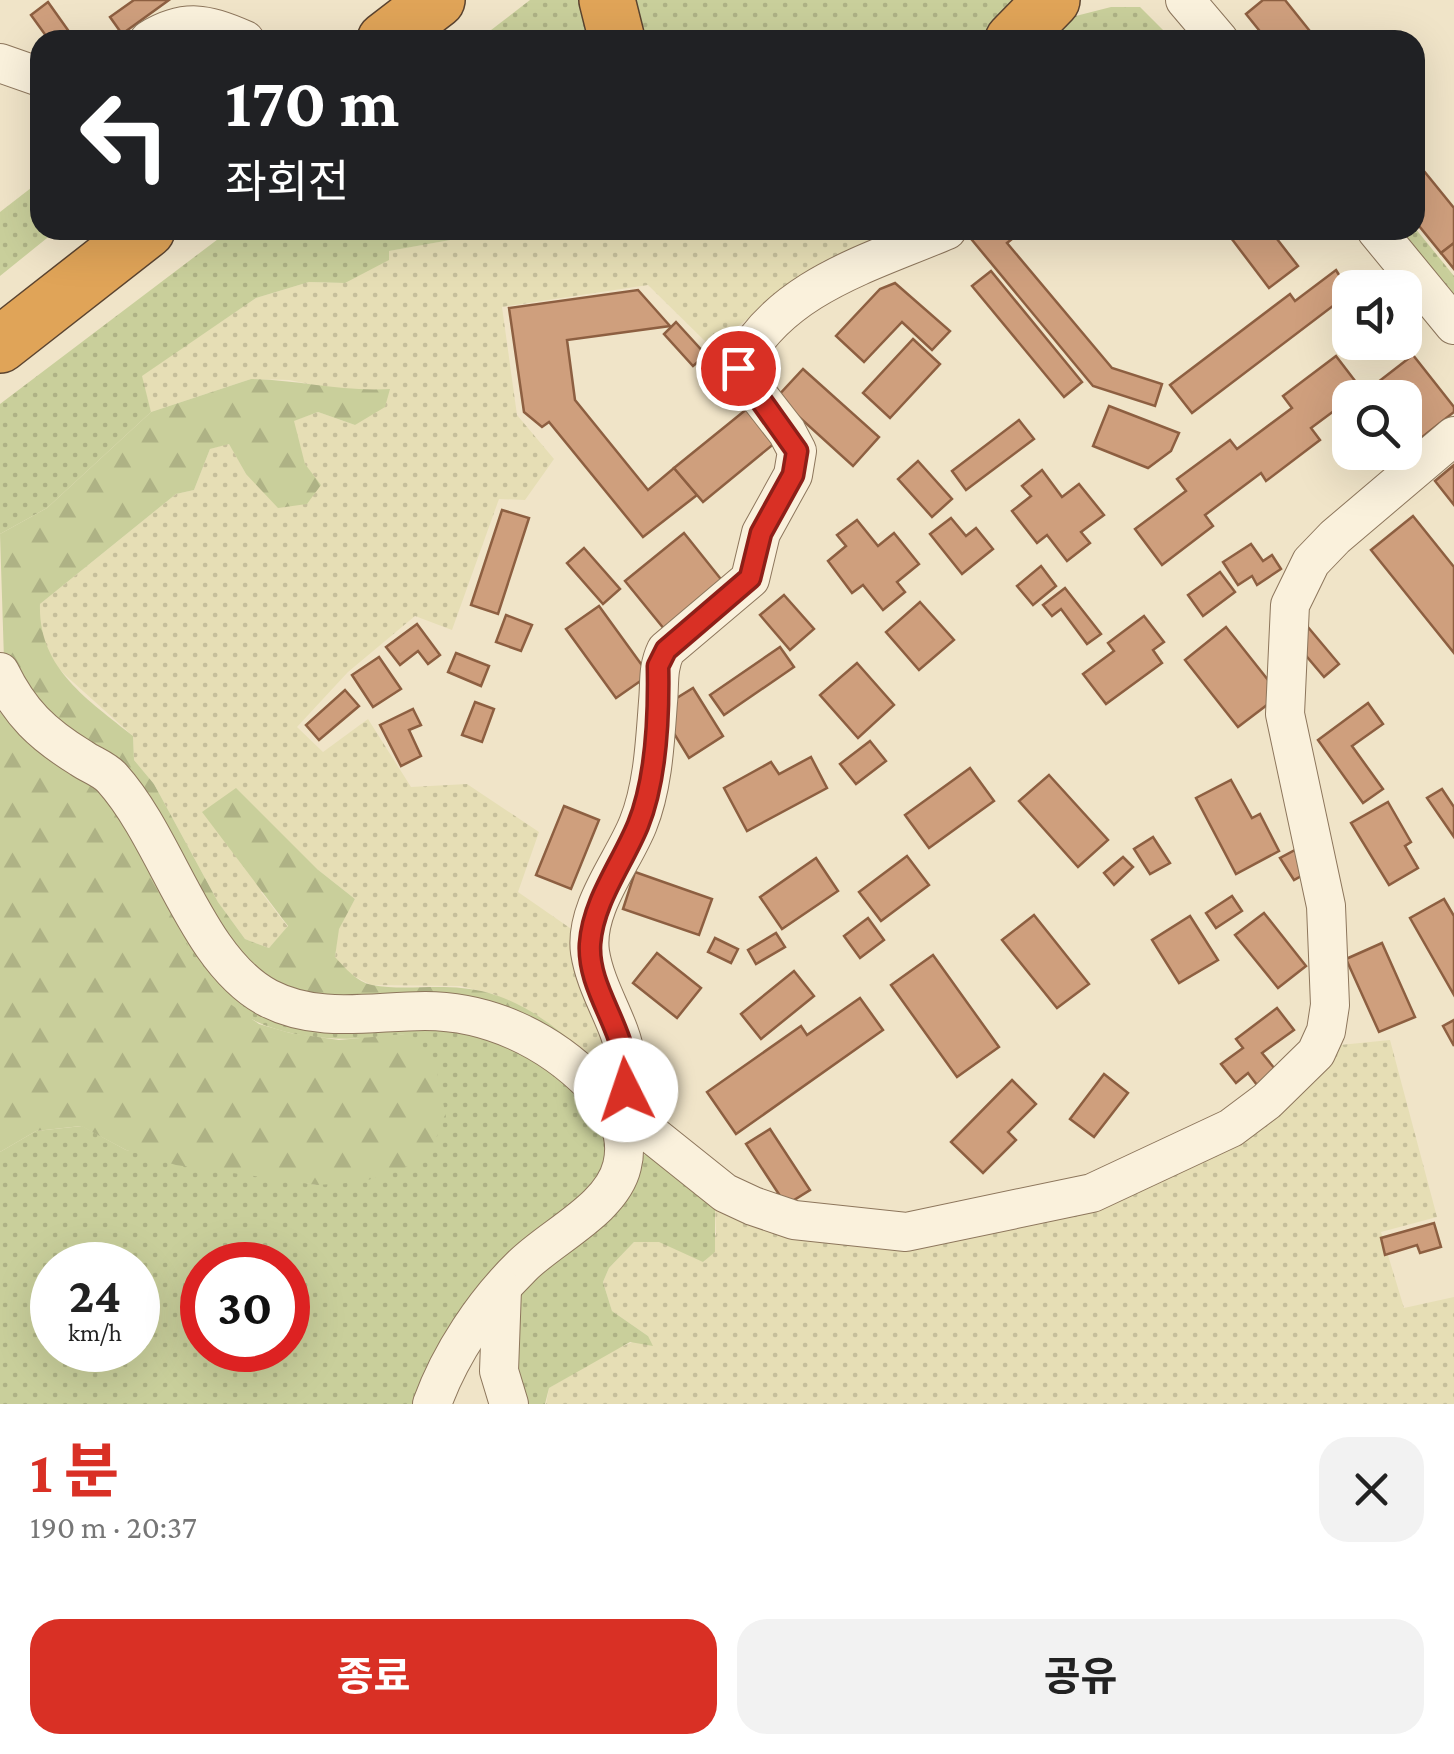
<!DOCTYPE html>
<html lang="ko">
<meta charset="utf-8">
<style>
:root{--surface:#fff;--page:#f2f2f2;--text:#222;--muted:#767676;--accent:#d93025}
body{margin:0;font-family:"Crimson Pro","Noto Sans KR",serif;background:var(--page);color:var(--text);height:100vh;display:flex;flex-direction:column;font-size:38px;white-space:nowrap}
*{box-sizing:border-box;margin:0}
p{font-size:32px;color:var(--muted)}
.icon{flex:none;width:55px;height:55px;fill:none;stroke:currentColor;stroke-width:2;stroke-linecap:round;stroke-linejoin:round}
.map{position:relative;height:1404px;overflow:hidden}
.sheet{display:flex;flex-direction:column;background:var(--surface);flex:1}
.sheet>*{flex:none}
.top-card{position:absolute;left:30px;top:30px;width:1395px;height:210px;border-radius:30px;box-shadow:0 10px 40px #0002;background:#202124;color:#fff;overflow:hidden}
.buttons{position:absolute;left:1332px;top:270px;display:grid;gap:20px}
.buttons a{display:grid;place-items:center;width:90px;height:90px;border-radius:20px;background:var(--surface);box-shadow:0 10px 40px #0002;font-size:50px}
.speed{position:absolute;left:30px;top:1242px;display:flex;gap:20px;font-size:50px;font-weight:700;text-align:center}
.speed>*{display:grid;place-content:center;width:130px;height:130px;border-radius:50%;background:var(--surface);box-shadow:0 10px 40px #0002;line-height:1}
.speed small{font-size:25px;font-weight:400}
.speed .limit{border:15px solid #d22;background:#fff;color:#111}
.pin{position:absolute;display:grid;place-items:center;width:85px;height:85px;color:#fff;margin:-42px;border:5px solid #fff;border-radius:50%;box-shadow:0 2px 10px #0007}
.me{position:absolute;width:110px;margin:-55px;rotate:356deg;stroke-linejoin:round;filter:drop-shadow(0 0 8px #0008)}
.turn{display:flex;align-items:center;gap:35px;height:210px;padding:0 30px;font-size:45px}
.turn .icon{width:130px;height:130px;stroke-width:2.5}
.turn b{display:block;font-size:70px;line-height:85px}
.round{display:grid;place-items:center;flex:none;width:105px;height:105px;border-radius:30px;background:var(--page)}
.headline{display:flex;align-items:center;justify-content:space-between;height:170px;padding:0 30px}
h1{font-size:60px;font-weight:700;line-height:75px;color:var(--accent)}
.button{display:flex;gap:20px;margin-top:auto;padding:20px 30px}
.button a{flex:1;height:115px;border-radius:30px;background:var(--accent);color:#fff;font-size:40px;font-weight:700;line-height:115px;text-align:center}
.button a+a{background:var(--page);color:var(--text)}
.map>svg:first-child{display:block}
.farmland{fill:url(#farmland-dots)}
.grass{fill:url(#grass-dots);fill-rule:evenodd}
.forest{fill:url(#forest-firs)}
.building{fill:#cf9f7d;stroke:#8d5f41;stroke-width:2.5}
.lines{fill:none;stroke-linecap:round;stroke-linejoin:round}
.minor-casing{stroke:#8d765c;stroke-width:40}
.highway-casing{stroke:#5b4430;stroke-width:58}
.minor{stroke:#faf1dc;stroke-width:38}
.highway{stroke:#e0a458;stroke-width:55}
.route-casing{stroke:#8d1f18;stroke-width:25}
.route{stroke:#d93025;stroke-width:18}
</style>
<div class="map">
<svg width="1454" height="1404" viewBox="0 0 1454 1404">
<defs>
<pattern id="farmland-dots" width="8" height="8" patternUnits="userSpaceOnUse" patternTransform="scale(2.5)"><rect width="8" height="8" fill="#e6deb5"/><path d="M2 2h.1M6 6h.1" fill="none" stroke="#c6bf9b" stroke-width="1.8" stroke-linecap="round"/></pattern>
<pattern id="grass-dots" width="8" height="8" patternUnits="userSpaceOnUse" patternTransform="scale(2.5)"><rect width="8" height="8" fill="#c9cf9b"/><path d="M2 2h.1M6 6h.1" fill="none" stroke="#aeb285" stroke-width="1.8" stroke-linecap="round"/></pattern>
<pattern id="forest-firs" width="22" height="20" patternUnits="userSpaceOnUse" patternTransform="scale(2.5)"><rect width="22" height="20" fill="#c9cf9b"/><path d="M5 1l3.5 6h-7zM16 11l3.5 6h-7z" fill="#aeb285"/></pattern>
</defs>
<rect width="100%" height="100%" fill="#f0e4c8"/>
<g class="farmland">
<polygon points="506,230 897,230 823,261 711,347 648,285 502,307 517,415 554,459 525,500 499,499 452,630 415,616 348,672 297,727 323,752 368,719 411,787 467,784 539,832 518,892 580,935 621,1088 523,1008 493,994 460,986 371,985 350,974 335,958 338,929 355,899 317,869 261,892 288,927 269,948 245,939 218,902 154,784 134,760 133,736 64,674 47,655 39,629 40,604 176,494 194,490 210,449 229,443 246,474 321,485 305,465 293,421 318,412 355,425 389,389 348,392 289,380 251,379 151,412 141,376 256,298 309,282 345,283 388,251"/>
<polygon points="1390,1040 1437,1217 1381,1232 1404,1308 1454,1297 1454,1404 546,1404 549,1388 613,1350 648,1336 612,1311 603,1282 609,1268 634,1242 659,1241 704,1262 716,1234 715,1206 815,1229 1096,1196 1330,1046"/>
</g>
<g class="grass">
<polygon points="530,0 595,0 604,40 478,40"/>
<polygon points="622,0 1018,0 980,40 633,40"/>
<polygon points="1111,7 1140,7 1173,40 1038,40 1064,19"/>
<polygon points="40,181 40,230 57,230 0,276 0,212"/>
<polygon points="1415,228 1454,276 1454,313 1388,230"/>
<polygon points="230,230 506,230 389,251 389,260 345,283 309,282 256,298 142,376 151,412 47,508 0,534 0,404"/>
<path d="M0 694 200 939 508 1035 601 1112 610 1165 423 1404H0V1152L36 1131 82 1126 126 1150 317 1185 405 1034C333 1045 241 1041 199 971 183 945 177 913 157 889 109 827 53 770 0 711ZM52 1265H138V1350H52ZM202 1265H288V1350H202Z"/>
<polygon points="646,1153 715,1206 715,1252 703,1262 659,1242 634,1242 609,1268 603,1282 612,1311 648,1336 653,1346 630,1342 549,1388 545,1404 517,1404 505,1354 523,1282"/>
</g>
<g class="forest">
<path d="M251 379C299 380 342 392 390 389L385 407 355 425 318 412 294 421 305 464 321 485 307 504 278 508 246 474 229 444 210 449 194 490 176 494 40 604C38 668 87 699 133 736L134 760 154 784 218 902 245 939 269 948 288 926 202 812 236 788 317 869 355 899 339 929 335 957C345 968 357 982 372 985 409 992 446 981 489 993 541 1008 584 1051 621 1088L586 1066 360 1001 288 989 248 969 4 660 0 534 47 508 151 412Z"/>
<polygon points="0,712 20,734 97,785 132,830 199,970 226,1001 259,1024 290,1033 339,1040 405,1034 436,1068 446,1117 429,1153 401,1170 361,1182 317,1185 176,1165 126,1150 81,1126 36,1131 0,1152"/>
</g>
<g class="building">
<polygon points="134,0 169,0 122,34 110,17"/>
<polygon points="1263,0 1285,0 1317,40 1267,40 1246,14"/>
<polygon points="48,2 75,40 49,40 31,15"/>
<polygon points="1415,160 1454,208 1454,243 1441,253 1415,221"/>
<polygon points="985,230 1023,230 1007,243 1112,368 1162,384 1155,406 1093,386 972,240"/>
<polygon points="1225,230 1270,230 1298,266 1269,288"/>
<polygon points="1454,243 1454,269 1441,253"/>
<polygon points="1336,270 1350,293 1192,413 1170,385 1290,294 1295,301"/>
<polygon points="991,271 1082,382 1064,397 972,286"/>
<polygon points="895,283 950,331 932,350 902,322 864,362 836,336 880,289"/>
<polygon points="638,290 670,326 567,340 575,400 648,490 674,468 697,495 643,537 549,422 542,427 524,412 509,308"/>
<polygon points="676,322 706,355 693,366 664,334"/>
<polygon points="913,339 940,364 890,418 863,393"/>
<polygon points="1413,355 1454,407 1454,412 1416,442 1405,428 1405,398 1382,398 1373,386"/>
<polygon points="1336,356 1362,390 1311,428 1320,440 1266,481 1261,473 1205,515 1213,526 1162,565 1135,529 1186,491 1177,479 1230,440 1237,449 1292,408 1283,396"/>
<polygon points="803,369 879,437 853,466 777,397"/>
<polygon points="1109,406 1179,433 1171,451 1148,468 1093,446"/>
<polygon points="748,408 776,442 703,502 674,468"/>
<polygon points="1019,420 1034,439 966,490 952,471"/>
<polygon points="918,461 952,499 932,517 898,479"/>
<polygon points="1454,465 1454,505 1435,481"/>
<polygon points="1042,470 1062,497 1079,484 1104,515 1081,532 1090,543 1067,561 1047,535 1037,543 1012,511 1031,496 1022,486"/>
<polygon points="502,510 529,518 498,614 471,605"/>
<polygon points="1413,516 1454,567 1454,653 1371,550"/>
<polygon points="951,518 966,536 976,528 993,549 962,574 930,534"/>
<polygon points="857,520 878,546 894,533 919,564 897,582 905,592 883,610 863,585 852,593 828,561 846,546 837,535"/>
<polygon points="684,533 724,583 665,630 625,581"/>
<polygon points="1251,544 1263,561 1272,555 1281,569 1257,585 1252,576 1238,585 1223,562"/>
<polygon points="584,548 620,589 603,604 567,563"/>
<polygon points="1041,566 1056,586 1033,605 1017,586"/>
<polygon points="1220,572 1235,592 1203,616 1188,595"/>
<polygon points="1065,588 1101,634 1087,644 1061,609 1052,616 1043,605"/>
<polygon points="784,595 814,629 790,650 760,615"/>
<polygon points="920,602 954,640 919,670 886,632"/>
<polygon points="599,606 649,675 616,698 566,629"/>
<polygon points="506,615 532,625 521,651 496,642"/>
<polygon points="1144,616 1164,642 1153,650 1162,663 1106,704 1083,674 1114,651 1108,643"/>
<polygon points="1302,620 1339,664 1324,677 1292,639"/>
<polygon points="417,624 440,655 428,664 418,651 400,665 386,647"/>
<polygon points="1226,627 1280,695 1238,727 1185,660"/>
<polygon points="780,647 794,667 724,715 710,695"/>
<polygon points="456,653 489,666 481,686 448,672"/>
<polygon points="379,657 401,689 373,707 352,675"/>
<polygon points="857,663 894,705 858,738 820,695"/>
<polygon points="693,688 723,736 689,758 659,709"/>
<polygon points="345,690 359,706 319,740 306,725"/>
<polygon points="475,702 494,709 482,742 462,735"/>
<polygon points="1368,703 1383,724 1352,746 1383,789 1363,803 1318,740"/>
<polygon points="413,709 421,725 409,730 421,756 401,766 380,725"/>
<polygon points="870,741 886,761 856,784 840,764"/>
<polygon points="811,757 827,788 747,831 724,788 771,762 779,774"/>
<polygon points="970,768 994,801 929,848 905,815"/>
<polygon points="1049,775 1108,840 1078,867 1019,801"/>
<polygon points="1231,780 1252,818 1260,814 1279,851 1236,874 1196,798"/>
<polygon points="1442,789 1454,807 1454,837 1427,798"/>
<polygon points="1388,802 1411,842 1405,846 1418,868 1389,885 1351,823"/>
<polygon points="564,806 599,820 571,889 536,875"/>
<polygon points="1153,837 1170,863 1150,874 1134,849"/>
<polygon points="1297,849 1310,871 1294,880 1280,858"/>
<polygon points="907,856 929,885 881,921 859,892"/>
<polygon points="1123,857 1133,867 1114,885 1104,873"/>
<polygon points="816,858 838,891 782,929 760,897"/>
<polygon points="635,872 712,899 699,935 623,909"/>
<polygon points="1232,896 1242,911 1216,928 1206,913"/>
<polygon points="1444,899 1454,916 1454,995 1410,918"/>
<polygon points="1264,913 1306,966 1278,988 1235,935"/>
<polygon points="1034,915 1089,984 1057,1008 1002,940"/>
<polygon points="1190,916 1218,960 1179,983 1152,940"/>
<polygon points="868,918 884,940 860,958 844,936"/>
<polygon points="776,933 785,947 756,964 748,950"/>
<polygon points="715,938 738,949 731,963 708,952"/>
<polygon points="1382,943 1415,1017 1379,1032 1346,959"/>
<polygon points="657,953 701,988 677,1018 633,983"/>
<polygon points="933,955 999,1047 957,1077 891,985"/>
<polygon points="794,971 814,996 761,1039 741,1014"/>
<polygon points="860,998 883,1030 736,1134 707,1092 801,1026 807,1035"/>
<polygon points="1277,1008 1294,1030 1262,1053 1279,1074 1260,1089 1248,1073 1236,1083 1221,1064 1243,1048 1236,1039"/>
<polygon points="1454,1020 1454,1046 1443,1026"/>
<polygon points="1104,1074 1128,1093 1094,1137 1070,1119"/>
<polygon points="1012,1080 1036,1104 1008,1132 1016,1140 983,1173 951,1142"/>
<polygon points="770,1129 810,1190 786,1205 746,1144"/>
<polygon points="1434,1223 1441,1247 1420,1253 1417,1245 1385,1255 1381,1238"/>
</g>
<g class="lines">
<g class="minor-casing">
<g id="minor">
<polyline points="1185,0 1219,40"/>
<path d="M149 40C184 18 208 23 245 40"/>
<polyline points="0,63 40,77"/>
<path d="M947 230C870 263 778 287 738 369L787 432 797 451 793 475 761 533 750 579 666 650C657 669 660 683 658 702 655 742 653 787 638 824 623 862 584 908 590 952 599 1010 650 1052 613 1111L635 1121 725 1193 753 1206 794 1220 906 1232 1092 1193 1231 1128 1267 1101 1316 1053 1326 1031 1330 1005 1326 906 1285 714 1290 605 1311 562 1335 537 1454 436"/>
<polyline points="1376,230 1454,325"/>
<path d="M0 672C20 713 42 734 81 758 91 765 104 769 112 778 168 840 196 960 268 998 318 1024 372 1011 425 1011 489 1011 549 1040 593 1085 615 1108 630 1134 622 1166 612 1209 552 1236 522 1266 484 1303 450 1354 432 1404"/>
<polyline points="502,1289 499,1371 509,1404"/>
</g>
</g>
<g class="highway-casing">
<g id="highway">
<polyline points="607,0 617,40"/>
<polyline points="385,40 437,0"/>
<polyline points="1013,40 1052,0"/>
<polyline points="0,345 147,230"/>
</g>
</g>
<use href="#minor" class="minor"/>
<use href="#highway" class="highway"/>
</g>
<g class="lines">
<g class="route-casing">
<path id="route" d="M626 1090C633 1035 587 994 590 944 593 901 622 864 638 825 657 778 659 716 658 666L666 650 750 578 761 533 793 475 797 451 738 368"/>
</g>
<use href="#route" class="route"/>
</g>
</svg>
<div class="buttons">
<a><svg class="icon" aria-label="sound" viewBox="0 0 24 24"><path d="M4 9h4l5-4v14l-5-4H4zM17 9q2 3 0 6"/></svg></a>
<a><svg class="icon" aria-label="search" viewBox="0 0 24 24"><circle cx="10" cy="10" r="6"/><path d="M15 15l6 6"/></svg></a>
</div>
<div class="speed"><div>24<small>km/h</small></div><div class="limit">30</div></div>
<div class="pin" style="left:738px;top:368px;background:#d93025"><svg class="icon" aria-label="arrive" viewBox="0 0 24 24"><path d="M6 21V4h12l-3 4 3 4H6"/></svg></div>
<svg class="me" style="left:626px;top:1090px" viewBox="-20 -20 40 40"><circle r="19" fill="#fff"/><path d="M0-13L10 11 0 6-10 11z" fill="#d93025"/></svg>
<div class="top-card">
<div class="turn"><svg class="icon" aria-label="left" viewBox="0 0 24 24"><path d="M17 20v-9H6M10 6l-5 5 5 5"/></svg><div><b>170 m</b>좌회전</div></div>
</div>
</div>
<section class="sheet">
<div class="headline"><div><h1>1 분</h1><p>190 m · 20:37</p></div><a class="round"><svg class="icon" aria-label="close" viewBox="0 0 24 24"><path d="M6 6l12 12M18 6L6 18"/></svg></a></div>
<div class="button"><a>종료</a><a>공유</a></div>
</section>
